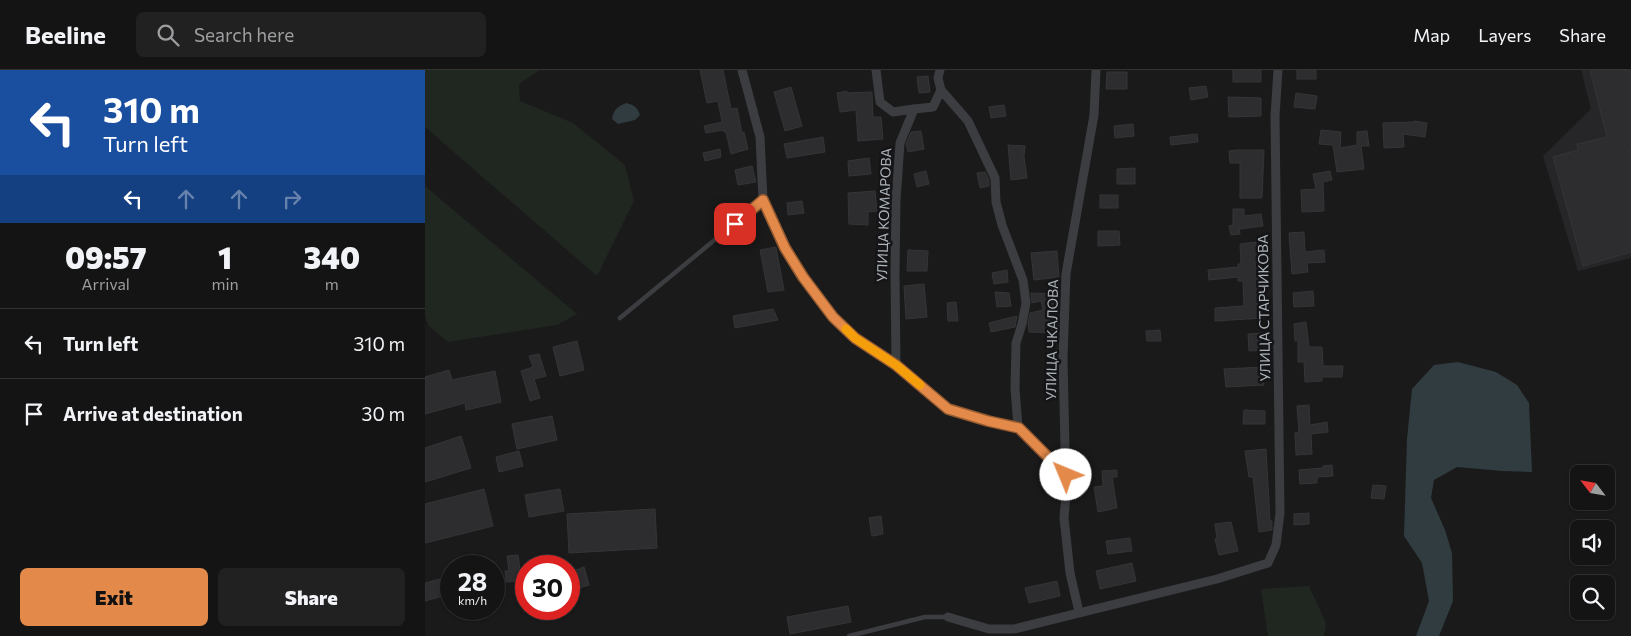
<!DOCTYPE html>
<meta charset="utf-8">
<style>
:root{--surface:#141414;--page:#212122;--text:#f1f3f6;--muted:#9d9ea0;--line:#333334;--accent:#e38a4a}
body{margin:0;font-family:Commissioner,sans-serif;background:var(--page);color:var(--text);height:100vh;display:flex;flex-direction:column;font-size:19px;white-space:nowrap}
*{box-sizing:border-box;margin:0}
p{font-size:16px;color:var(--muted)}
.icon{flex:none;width:28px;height:28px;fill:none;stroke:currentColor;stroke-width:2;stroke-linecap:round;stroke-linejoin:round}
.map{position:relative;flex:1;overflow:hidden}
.sheet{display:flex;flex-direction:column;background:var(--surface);width:425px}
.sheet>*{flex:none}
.banner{background:#1a4fa0;color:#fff;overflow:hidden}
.needle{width:32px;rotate:301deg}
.tools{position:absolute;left:1145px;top:395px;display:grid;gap:10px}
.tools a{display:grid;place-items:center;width:45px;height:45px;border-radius:8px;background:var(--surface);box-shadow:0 1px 4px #0004,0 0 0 1px var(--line);font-size:25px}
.speed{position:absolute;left:15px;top:485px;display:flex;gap:10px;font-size:25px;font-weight:700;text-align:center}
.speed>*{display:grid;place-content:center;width:65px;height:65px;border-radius:50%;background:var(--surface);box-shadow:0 1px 4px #0004,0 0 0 1px var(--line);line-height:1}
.speed small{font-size:12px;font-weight:400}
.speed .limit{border:8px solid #d22;background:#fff;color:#111}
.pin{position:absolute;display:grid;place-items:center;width:42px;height:42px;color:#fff;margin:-21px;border-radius:10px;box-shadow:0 2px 8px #0006}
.me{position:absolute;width:55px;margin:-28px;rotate:315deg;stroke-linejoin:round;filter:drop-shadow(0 0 4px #0008)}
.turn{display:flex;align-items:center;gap:18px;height:105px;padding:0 20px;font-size:22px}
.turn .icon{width:65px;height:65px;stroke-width:2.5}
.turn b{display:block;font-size:35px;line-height:42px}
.lanes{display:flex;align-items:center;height:48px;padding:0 20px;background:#0003;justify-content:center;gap:25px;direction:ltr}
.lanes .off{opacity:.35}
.eta{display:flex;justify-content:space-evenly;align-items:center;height:85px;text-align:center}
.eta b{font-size:30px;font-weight:800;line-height:35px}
.action{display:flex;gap:10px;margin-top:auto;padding:10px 20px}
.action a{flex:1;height:58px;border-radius:8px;background:var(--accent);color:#111;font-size:20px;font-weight:800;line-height:58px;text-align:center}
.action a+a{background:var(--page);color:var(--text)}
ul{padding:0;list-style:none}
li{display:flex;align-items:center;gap:15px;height:70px;padding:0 20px;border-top:1px solid var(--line)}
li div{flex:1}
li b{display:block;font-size:19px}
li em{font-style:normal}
header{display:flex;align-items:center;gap:30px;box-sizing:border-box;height:70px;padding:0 25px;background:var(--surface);border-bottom:1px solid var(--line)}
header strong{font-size:24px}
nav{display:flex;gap:28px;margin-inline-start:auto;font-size:18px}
.search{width:350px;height:45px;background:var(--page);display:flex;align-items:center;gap:12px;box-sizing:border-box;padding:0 18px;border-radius:8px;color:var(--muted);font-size:19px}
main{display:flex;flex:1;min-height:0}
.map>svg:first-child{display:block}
.built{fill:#262628}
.green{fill:#202620}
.water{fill:#303c3f}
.building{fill:#2d2d2f;stroke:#343537}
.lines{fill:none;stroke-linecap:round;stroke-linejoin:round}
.lane{stroke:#3b3d40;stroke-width:4.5}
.street{stroke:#3b3d40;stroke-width:9}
.route-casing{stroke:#945a30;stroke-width:12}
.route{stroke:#e38a4a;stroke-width:9}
.slow{stroke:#f59e0b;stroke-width:9}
.labels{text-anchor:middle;stroke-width:5;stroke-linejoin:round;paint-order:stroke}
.street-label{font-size:14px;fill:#adb4ba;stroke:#151517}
</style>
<header>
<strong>Beeline</strong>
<div class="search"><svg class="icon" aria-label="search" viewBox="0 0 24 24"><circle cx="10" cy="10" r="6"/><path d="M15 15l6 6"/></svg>Search here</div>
<nav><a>Map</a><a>Layers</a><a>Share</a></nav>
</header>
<main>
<section class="sheet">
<div class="banner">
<div class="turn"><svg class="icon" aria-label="left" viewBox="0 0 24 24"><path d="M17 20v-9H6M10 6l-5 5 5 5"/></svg><div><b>310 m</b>Turn left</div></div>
<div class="lanes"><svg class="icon" aria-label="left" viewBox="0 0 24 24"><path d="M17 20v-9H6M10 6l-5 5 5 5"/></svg><svg class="icon off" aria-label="ahead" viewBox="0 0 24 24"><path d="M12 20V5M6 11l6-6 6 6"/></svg><svg class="icon off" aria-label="ahead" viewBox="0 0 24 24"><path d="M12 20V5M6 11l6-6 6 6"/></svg><svg class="icon off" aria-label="right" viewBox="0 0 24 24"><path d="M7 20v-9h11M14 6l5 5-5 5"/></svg></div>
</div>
<div class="eta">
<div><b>09:57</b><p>Arrival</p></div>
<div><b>1</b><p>min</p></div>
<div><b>340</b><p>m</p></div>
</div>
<ul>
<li><svg class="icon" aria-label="left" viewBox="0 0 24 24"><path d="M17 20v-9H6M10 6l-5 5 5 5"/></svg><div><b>Turn left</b></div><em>310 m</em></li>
<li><svg class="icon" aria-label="arrive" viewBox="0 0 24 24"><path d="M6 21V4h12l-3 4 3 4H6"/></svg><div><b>Arrive at destination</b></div><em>30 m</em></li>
</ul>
<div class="action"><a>Exit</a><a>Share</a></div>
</section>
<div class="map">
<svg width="1206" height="566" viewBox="0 0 1206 566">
<rect width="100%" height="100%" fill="#1a1a1b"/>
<polygon class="built" points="1156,0 1206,0 1206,188 1153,201 1118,86 1166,39"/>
<g class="green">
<polygon points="0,0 115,0 94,14 95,31 148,53 200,95 209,131 172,206 0,57"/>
<polygon points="0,116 152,244 132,255 23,272 4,256 0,246"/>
<polygon points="884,516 901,553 899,566 843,566 836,519"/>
</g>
<g class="water">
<path d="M201 33C209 35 212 37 215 45L210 50 193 54 187 49C189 39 192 37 201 33Z"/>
<polygon points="1033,292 1071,302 1092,315 1104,333 1107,402 1077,401 1032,397 1009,410 1006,428 1020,460 1027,483 1028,531 1014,566 991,566 1004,531 997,493 979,466 982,369 987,319 1009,295"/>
</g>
<g class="building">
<polygon points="275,0 298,0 306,39 312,38 317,63 319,62 323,79 306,84 301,62 299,62 298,60 281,63 279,56 297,52 293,31 282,33"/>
<rect x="808" y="0" width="28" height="12"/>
<rect x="872" y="0" width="19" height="9"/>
<polygon points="1165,0 1206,0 1206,79 1204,79 1206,88 1206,182 1158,196 1128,87 1153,80 1152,74 1182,67"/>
<polygon points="682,2 702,2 702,19 681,19"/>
<polygon points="503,6 505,22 494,23 492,7"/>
<polygon points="781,16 783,27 766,30 764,18"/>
<polygon points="366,17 377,56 360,61 349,22"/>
<polygon points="422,21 422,23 447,22 448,47 456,47 458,69 433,71 431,40 415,42 412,23"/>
<polygon points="871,23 892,26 890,39 869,37"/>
<polygon points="803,27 836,28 836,46 804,47"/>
<polygon points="579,35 581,46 566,48 564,37"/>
<polygon points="989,51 1002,53 1000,67 978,64 979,77 959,78 958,53 989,52"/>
<polygon points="708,54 709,66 690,68 689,56"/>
<polygon points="896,60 916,62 915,78 932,75 932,62 942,61 944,76 936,76 939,99 912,102 908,75 894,74"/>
<polygon points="496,61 499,79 483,82 481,74 486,62"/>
<polygon points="772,64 773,72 746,75 745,67"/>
<polygon points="398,67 400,82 362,88 359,74"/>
<polygon points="583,75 600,76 599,87 602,108 586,110"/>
<polygon points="295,79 296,87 280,91 278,83"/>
<polygon points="812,80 839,80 837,128 815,128 815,93 805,93 804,81"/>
<polygon points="444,88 446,104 424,106 423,91"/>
<polygon points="327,96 331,112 313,115 310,100"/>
<polygon points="710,98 710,114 692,114 692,99"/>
<polygon points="501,101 504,114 492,117 489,104"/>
<polygon points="905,101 907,110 898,112 899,141 877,142 876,120 891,119 888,104"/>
<polygon points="560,102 564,110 564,116 555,118 552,103"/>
<polygon points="450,121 452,141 443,142 443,155 424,154 423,123"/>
<rect x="675" y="125" width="18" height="13"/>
<polygon points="377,131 379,143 363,145 362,133"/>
<polygon points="808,139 819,139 819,146 836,144 838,156 814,159 815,164 806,165 804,156 808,155"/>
<polygon points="673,161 694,161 695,175 673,176"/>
<polygon points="879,162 880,182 899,180 900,192 882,193 883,202 867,204 864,163"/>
<polygon points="831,172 832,193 836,193 839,248 790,251 790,238 819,236 818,211 813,211 813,207 784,210 783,200 813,197 813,194 816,194 815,174"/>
<polygon points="351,177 359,220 343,222 335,180"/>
<polygon points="483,180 503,181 502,201 482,201"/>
<polygon points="632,181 634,207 609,210 606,183"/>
<polygon points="582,200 583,212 569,214 567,203"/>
<polygon points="499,214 502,247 481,249 479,216"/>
<polygon points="888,221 889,236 869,237 868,223"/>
<polygon points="570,222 584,223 586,236 572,237"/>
<polygon points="606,223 633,224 632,263 604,262 603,253 605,243 618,240 616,231 607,233"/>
<polygon points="531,232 533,251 523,251 522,233"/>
<polygon points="348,239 353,250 310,258 308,246"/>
<polygon points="592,246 590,257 566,262 564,253"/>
<polygon points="881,252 884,277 897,277 898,296 918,296 917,307 897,307 897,311 880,312 879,292 873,292 873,271 870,271 869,254"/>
<polygon points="735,260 736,271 722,271 721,261"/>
<polygon points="839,263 840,280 824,281 823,264"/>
<polygon points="152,271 159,300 135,306 128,277"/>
<polygon points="114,284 121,306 109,309 115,328 105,331 96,301 108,297 104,286"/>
<polygon points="838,297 839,315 801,317 799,299"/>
<polygon points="24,300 27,310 70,301 76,332 41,340 40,333 0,344 0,307"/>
<polygon points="884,335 885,355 902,352 903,362 886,364 887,384 871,385 870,363 874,362 872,336"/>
<polygon points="819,340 840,341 840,354 818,354"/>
<polygon points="127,346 132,370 92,379 87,354"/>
<polygon points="36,366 46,398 0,412 0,378"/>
<polygon points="841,379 845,451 847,451 847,460 834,462 828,407 824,407 820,381"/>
<polygon points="94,381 98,396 74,402 71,387"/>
<polygon points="907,395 908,406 892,407 892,413 875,414 874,400 898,398 898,396"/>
<polygon points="692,400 692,407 687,407 692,438 673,442 669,417 678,416 677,401"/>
<polygon points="948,415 961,416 959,429 946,428"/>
<polygon points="59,419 68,456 0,473 0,434"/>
<polygon points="135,419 139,441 104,447 100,425"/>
<polygon points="230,439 232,478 144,483 142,444"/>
<polygon points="884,443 884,454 869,455 869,444"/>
<polygon points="456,446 458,464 447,466 444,448"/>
<polygon points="806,452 813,481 794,485 790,469 792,468 790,454"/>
<polygon points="705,468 707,481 683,484 681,471"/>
<polygon points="93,485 95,500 100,499 101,510 81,512 80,501 84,501 82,486"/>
<polygon points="707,493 711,511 675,519 671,501"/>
<polygon points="159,497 164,515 151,519 146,502"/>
<polygon points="26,506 26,524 0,531 0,513"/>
<polygon points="632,511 635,526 604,533 600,518"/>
<polygon points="423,536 426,552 365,564 362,547"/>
</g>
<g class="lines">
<g class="lane">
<polyline points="195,248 338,130"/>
<polyline points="424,566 500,547 523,547"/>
</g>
<g class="street">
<polyline points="317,0 335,67 338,130 360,178 378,207 409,247 430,268 471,295 523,339 563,351 593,357 641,405"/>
<polyline points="451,0 455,32 468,42 489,39 475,73 471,130 470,203 471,295"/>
<polyline points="515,0 513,8 516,20 543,51 570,108 571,132 577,155 598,210 601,233 597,254 591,273 590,318 593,357"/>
<polyline points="489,39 508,37 516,20"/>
<polyline points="654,542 645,503 639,448 641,425 638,288 641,204 669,45 671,0"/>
<polyline points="523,547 564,559 589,559 792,509 843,493 851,475 855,443 850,46 853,0"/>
</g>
</g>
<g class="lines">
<g class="route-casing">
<polyline id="route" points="310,154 338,130 360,178 378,207 408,247 430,268 471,295 523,339 563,351 594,358 641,405"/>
</g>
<use href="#route" class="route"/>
<polyline class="slow" points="421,259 430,268 471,295 495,315"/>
</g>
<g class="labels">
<g class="street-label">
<text transform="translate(459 145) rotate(-88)" y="5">УЛИЦА КОМАРОВА</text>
<text transform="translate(839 238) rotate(-91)" y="5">УЛИЦА СТАРЧИКОВА</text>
<text transform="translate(627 270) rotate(-89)" y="5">УЛИЦА ЧКАЛОВА</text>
</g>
</g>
</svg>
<div class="tools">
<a><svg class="needle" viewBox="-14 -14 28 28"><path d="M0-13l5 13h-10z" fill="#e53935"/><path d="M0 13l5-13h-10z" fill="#9d9ea0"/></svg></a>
<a><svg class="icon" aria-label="sound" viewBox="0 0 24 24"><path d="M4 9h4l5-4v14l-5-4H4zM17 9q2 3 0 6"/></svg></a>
<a><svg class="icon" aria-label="search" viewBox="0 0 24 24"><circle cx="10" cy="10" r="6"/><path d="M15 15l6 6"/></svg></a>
</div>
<div class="speed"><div>28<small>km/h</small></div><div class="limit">30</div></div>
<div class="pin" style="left:310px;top:154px;background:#d93025"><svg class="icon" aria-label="arrive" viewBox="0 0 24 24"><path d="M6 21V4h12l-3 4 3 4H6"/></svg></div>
<svg class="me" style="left:641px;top:405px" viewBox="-20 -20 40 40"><circle r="19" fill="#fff"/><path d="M0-13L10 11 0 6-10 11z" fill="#e38a4a"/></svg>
</div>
</main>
